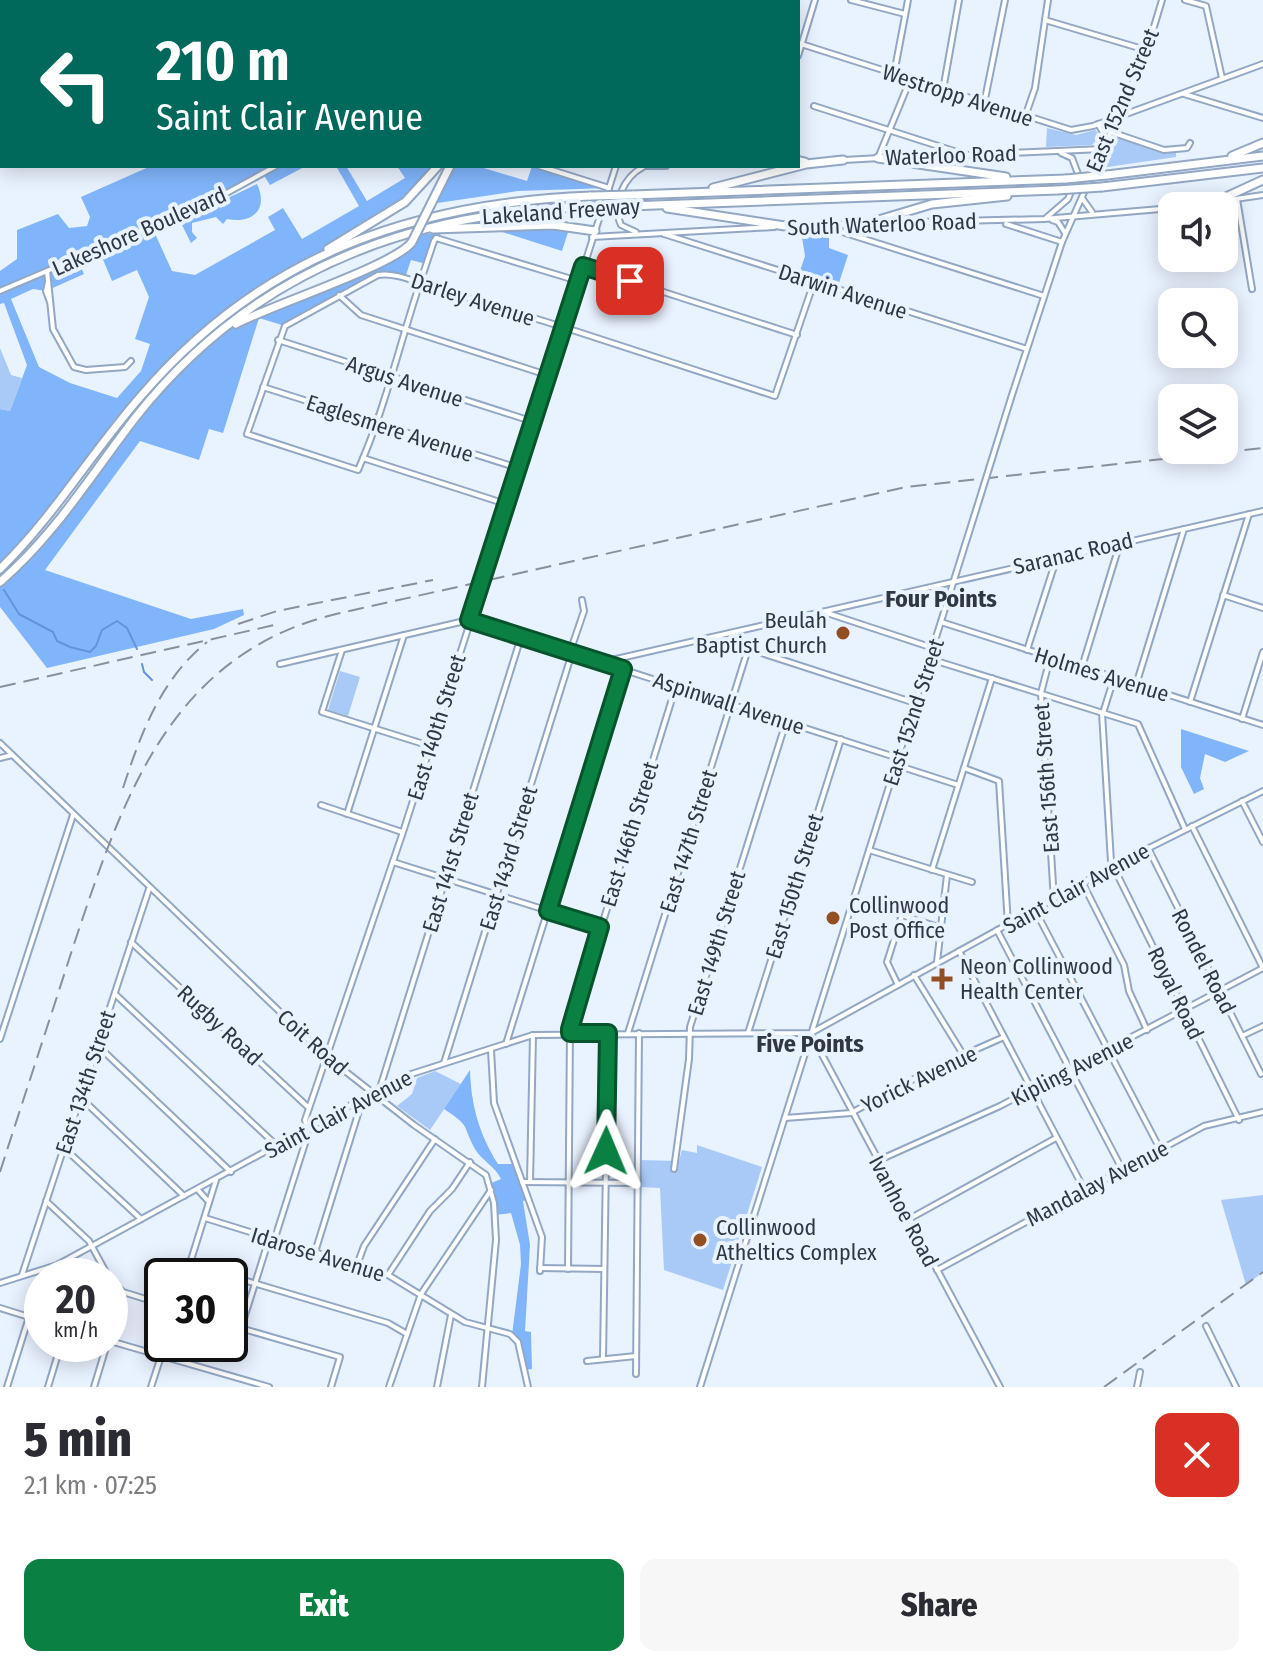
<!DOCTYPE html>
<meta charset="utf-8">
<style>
:root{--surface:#fff;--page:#f7f7f7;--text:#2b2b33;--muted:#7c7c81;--accent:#0b8043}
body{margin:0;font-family:"Fira Sans Condensed",sans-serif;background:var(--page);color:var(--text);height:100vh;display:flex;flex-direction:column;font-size:30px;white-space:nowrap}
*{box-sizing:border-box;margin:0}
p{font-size:26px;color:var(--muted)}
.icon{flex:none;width:44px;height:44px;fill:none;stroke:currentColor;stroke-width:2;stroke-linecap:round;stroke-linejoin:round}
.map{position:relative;height:1387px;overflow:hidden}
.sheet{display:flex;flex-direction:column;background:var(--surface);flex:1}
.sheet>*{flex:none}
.banner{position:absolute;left:0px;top:0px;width:800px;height:168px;box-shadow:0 4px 20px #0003;background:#00695c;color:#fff;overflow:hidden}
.fabs{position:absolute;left:1158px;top:192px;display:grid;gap:16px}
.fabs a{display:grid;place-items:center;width:80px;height:80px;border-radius:16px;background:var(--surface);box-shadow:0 4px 20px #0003;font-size:40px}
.speed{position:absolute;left:24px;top:1258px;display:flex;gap:16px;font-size:40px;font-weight:700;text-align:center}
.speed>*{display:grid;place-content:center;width:104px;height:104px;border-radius:50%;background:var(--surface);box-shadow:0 4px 20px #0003;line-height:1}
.speed small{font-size:20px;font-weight:400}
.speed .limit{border:4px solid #111;border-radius:12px;background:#fff;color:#111}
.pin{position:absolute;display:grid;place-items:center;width:68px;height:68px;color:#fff;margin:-34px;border-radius:16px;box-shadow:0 4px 12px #0006}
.me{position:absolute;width:88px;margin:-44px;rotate:1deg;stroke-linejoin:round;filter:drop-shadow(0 0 6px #0008)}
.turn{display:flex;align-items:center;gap:28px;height:168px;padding:0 24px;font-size:36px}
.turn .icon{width:104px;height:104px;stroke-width:2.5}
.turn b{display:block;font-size:56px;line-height:68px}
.round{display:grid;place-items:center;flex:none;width:84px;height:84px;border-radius:16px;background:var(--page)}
.head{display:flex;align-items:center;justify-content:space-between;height:136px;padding:0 24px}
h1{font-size:48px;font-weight:800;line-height:60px}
.cta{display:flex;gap:16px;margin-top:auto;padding:16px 24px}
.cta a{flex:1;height:92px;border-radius:16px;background:var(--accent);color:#fff;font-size:32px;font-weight:800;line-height:92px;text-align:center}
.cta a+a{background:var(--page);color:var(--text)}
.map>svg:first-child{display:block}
.green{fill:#a9caf7}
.forest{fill:#81b5fb;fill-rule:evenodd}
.water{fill:#6294d8}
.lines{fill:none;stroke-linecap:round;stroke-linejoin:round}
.stream{stroke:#6294d8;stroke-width:2}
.minor-casing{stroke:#92a7c4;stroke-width:8}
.major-casing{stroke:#92a7c4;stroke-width:10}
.highway-casing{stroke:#92a7c4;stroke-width:11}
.minor{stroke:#fff;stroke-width:4}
.major{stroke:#fff;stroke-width:6}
.highway{stroke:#fff;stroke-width:7}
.rail{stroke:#87909c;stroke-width:2;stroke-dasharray:16 8;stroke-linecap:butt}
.minor-bridge-casing{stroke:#92a7c4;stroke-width:8;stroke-linecap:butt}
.highway-bridge-casing{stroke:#92a7c4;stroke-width:11;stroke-linecap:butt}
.minor-bridge{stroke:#fff;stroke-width:4}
.highway-bridge{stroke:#fff;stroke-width:7}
.route-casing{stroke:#07532c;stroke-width:20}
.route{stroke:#0b8043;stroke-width:14}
.poi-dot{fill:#934e22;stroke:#e9f2ff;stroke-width:3}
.labels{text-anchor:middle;stroke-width:8;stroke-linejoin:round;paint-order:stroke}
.street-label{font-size:22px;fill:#2e3742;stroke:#e9f2ff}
.poi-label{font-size:22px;fill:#2e3742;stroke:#e9f2ff;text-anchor:start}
.neighbourhood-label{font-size:24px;font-weight:bold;fill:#2e3742;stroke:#e9f2ff}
</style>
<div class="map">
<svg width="1263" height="1387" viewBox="0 0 1263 1387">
<rect width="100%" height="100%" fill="#e9f2ff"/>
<g class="green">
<polygon points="1047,128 1076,135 1095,130 1101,135 1092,145 1046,147"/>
<polygon points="1111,132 1176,150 1176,157 1094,169"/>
<polygon points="0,348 11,375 22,378 10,411 0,409"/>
<polygon points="340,671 360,677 348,716 328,710"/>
<polygon points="435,1071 461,1084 430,1130 397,1106 412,1094 417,1078"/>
<polygon points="697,1145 762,1167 723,1290 664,1270 660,1188 638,1187 638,1160 679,1161 682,1150 697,1153"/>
<polygon points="1263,1195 1263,1272 1246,1285 1221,1200"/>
</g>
<g class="forest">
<path d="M151 166H306L270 185 263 174 214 200 152 227 172 271 195 275 275 230 268 217 283 208 302 239 359 206 336 166H346L367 201 405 178 397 166H438L405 202 258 291 172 361 0 569V409L10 411 27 365 4 303 0 304V271L17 259V230L58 214 69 228 87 226 90 217 81 197ZM99 250 112 281 137 270 149 297 135 339 150 344 141 371 117 398 70 383 39 367 11 299 33 289 46 291 84 274 77 259Z"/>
<polygon points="450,166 477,166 527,181 532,166 539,166 609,188 518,191 431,204"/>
<path d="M257 184C269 210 252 224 227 219L223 224 216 217 192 223V232L197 238 191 243 180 221Z"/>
<polygon points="829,224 829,248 848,255 837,289 798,277 805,256 800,225"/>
<polygon points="570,226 562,251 493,229"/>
<polygon points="441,233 426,264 411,260 405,278 378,275 285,326 259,318 223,433 209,429 199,460 140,441 45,570 191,619 243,609 244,615 214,629 47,668 0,607 0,582 44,538 135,418 216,335 265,309 394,258 415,235"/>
<polygon points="1181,729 1249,751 1225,762 1205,754 1200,778 1204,789 1194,794 1181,767"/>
<path d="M470 1070C471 1105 479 1134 498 1164H515L529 1199 523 1201 530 1245 525 1331 531 1332 532 1369 524 1370 518 1342 512 1335 521 1264 520 1245 511 1213 495 1215 489 1184 501 1179C495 1166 482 1161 475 1149 461 1123 472 1128 444 1109Z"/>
</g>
<polygon class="water" points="0,0 356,0 2,2 0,162"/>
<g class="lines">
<g class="stream">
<polyline points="4,590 19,614 53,632 57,641 70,647 90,652 96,646 102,630 117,621 127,628 137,649"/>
<polyline points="142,664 144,672 152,680"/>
</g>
<g class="minor-casing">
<g id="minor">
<polyline points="851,0 905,14"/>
<polyline points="1185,0 1206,6 1222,78"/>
<polyline points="669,2 670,0"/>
<polyline points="754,2 754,0"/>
<polyline points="1045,20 1146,50"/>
<polyline points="798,43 1071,130 1093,126 1263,64"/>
<polyline points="798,56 815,0"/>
<polyline points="894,74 908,0"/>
<polyline points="943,90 959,0"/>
<polyline points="1184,94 1263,118"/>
<polyline points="984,104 1005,0"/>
<polyline points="814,106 960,153"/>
<polyline points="1025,117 1035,88 1048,0"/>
<polyline points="1098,124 1107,139"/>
<polyline points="1111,132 1164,150 1187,148 1190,143"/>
<polyline points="878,158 910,80"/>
<polyline points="896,158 1103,149"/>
<polyline points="798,159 806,161"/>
<polyline points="844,160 880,158"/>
<polyline points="539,166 609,188"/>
<polyline points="638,166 666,166"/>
<polyline points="1082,198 1092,212"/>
<polyline points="1237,199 1252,289"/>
<polyline points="1188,206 1263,195"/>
<polyline points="1046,218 1068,199 1078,174 1072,158 1061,153"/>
<polyline points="1052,220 1058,222 1065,233"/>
<polyline points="874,223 1044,219 1172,208"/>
<polyline points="1006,224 1062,242"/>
<polyline points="786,226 866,224"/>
<polyline points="839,231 1044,296"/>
<path d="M636 232 621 225C611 204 624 177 643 167"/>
<polyline points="664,234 1027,349"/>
<polyline points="592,237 774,227"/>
<polyline points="583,266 797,335"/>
<polyline points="47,271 53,329 74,367 86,370 125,367 131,361"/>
<path d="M578 281 436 238 434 241 419 286C399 346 384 412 358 470L247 434 285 326 378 275C394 273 408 279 423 284L563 327 775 396 814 282"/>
<polyline points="48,282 46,291 50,302"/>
<polyline points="0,291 214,200 276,166"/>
<polyline points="339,295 361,315 547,375"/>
<polyline points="278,340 531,421"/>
<polyline points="263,387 518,468"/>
<polyline points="1011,398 1062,242 1147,50 1162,0"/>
<polyline points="363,458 506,504"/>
<polyline points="1223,595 1263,608"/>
<polyline points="824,612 933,648"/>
<polyline points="941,622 1263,725"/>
<polyline points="712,637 915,703"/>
<polyline points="342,650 322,712 430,746"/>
<polyline points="1027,650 1057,557"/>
<polyline points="570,652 584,611 582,600"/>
<polyline points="1050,658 1041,693 1054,900"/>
<polyline points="930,659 1138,724 1185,829"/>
<polyline points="603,662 1263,511"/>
<polyline points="280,664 469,620 898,758"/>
<polyline points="1082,667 1120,543"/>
<polyline points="1136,685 1184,529"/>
<polyline points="1190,702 1249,514"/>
<polyline points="1102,713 1111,862 1239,1120"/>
<polyline points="1103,713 1114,678"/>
<polyline points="1242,719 1263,652"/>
<polyline points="0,743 327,1057 414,1125 486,1175 494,1203 496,1240 482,1387"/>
<polyline points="0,758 12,755"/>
<polyline points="896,765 958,785"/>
<polyline points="964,768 999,781 1008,925"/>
<polyline points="1242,801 1263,842"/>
<polyline points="321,805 402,832"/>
<polyline points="347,814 404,635"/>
<polyline points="1192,826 1263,968"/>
<polyline points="1148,848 1261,1074"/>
<polyline points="869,850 972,882"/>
<polyline points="393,862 600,927"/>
<polyline points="932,870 992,678"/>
<polyline points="1083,884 1124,965 1129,991 1147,1030"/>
<polyline points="854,899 941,928"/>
<polyline points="1035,910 1160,1149"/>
<polyline points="997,930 1122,1169"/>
<polyline points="131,942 309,1108"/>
<polyline points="959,951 1084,1189"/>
<polyline points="937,962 947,875"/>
<polyline points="914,975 964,1056"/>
<polyline points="898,985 887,962 902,915"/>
<polyline points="115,994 276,1145"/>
<polyline points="628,1033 748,649"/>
<polyline points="748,1033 841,739"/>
<polyline points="812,1036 1000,1387"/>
<polyline points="1242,1036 1263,1026"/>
<polyline points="0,1039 73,815"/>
<polyline points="506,1044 623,669"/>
<polyline points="97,1045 231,1172"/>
<polyline points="491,1050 494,1103 542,1237 540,1271"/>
<polyline points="444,1063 572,653"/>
<polyline points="380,1088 521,637"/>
<polyline points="80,1097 184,1196"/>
<polyline points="785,1118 851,1113 934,1068 1004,1037"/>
<polyline points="64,1148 141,1219"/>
<polyline points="877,1161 1000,1106 1263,968"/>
<polyline points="674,1169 689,1059 690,1027 786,722"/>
<polyline points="522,1182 638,1183"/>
<polyline points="530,1182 533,1035"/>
<polyline points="198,1190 209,1202"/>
<polyline points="46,1201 89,1241 108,1276"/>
<polyline points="205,1218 388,1275 465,1322 510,1334 518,1342 528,1387"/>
<polyline points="909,1219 1056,1138"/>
<polyline points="274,1241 308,1134 305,1120 403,832 616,166"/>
<polyline points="315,1252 363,1098"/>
<polyline points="190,1264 228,1276"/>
<polyline points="357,1265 364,1246 435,1139"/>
<polyline points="540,1268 604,1269"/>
<polyline points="568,1269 570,1028 676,686"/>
<polyline points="937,1270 1204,1126 1263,1112"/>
<polyline points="22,1275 149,889"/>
<polyline points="388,1275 430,1211 452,1189 470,1162"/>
<polyline points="186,1276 216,1180"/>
<polyline points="230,1276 388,1323 407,1334"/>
<polyline points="110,1280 123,1292 162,1304"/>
<polyline points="0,1283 57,1265 402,1077 533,1035 811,1033 1117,864 1263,791"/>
<polyline points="0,1308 42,1321"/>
<polyline points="230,1325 340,1357 331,1387"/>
<polyline points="1206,1326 1236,1387"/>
<polyline points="241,1328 269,1239"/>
<polyline points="110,1341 269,1387"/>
<polyline points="603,1359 608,1033"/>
<polyline points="587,1361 636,1356"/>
<polyline points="636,1374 639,1033"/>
<polyline points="7,1387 29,1317"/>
<polyline points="48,1387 61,1344"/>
<polyline points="94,1387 107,1344"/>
<polyline points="151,1387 165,1344"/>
<polyline points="389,1387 421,1294 491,1190"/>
<polyline points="437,1387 451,1315"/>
<polyline points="700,1387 977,507"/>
<polyline points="1137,1387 1140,1372"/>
</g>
</g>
<g class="major-casing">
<polyline id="major" points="596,2 600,0"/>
</g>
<g class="highway-casing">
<g id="highway">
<polyline points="1232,156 1263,143"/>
<polyline points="878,158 1006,177"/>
<polyline points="1107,175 1263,156"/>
<polyline points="1102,187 1263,168"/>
<polyline points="713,188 806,164 843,160"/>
<polyline points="632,195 1066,179"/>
<polyline points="1215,202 1263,180"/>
<polyline points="431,204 450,166"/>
<polyline points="629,206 1057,190"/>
<polyline points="667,208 785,226"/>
<polyline points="865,224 932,204 1007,196"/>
<polyline points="433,229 553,225 595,231"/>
<polyline points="328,249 405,202 438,166"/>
<path d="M236 324C271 305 396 265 412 242"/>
<path d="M0 569C55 515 91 453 141 396 261 256 411 203 591 196"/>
<path d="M0 582C55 535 91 475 135 418 249 273 407 212 587 207"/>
</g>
</g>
<use href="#minor" class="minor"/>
<use href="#major" class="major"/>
<use href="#highway" class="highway"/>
<g class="rail">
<polyline points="238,624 277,611 433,580"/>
<polyline points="0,687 279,624"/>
<path d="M123 788C141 733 161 679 207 642"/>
<path d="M0 1172C24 1097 49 1022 73 947 122 801 168 655 336 614L906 487 1263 448"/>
<polyline points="1104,1387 1263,1272"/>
</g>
<g class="minor-bridge-casing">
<polyline id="minor-bridge" points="977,507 1011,398"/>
</g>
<g class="highway-bridge-casing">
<g id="highway-bridge">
<polyline points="1066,179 1107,175"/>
<polyline points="1057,190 1102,187"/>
<polyline points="591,196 632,195"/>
<polyline points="587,207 629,206"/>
<polyline points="412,242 431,204"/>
</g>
</g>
<use href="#minor-bridge" class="minor-bridge"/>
<use href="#highway-bridge" class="highway-bridge"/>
</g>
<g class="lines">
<g class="route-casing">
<polyline id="route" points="606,1151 608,1033 570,1033 570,1029 600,927 548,911 623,669 469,620 583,266 630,281"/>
</g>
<use href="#route" class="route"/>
</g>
<g class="poi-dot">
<circle cx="843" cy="633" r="8"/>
<circle cx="833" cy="918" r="8"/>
<path d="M938 967h8v8h8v8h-8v8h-8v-8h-8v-8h8z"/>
<circle cx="700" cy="1240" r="8"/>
</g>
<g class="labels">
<g class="street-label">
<text transform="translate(958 95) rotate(18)" y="8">Westropp Avenue</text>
<text transform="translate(1122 100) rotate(-67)" y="8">East 152nd Street</text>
<text transform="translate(951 155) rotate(-2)" y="8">Waterloo Road</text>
<text transform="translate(561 211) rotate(-4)" y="8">Lakeland Freeway</text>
<text transform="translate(882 224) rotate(-2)" y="8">South Waterloo Road</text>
<text transform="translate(139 231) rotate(-24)" y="8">Lakeshore Boulevard</text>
<text transform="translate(843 291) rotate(18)" y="8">Darwin Avenue</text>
<text transform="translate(473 299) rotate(18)" y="8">Darley Avenue</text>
<text transform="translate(405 381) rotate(18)" y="8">Argus Avenue</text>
<text transform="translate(390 428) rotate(18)" y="8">Eaglesmere Avenue</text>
<text transform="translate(1073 553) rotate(-13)" y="8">Saranac Road</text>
<text transform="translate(1102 674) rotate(17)" y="8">Holmes Avenue</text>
<text transform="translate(729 703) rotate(18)" y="8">Aspinwall Avenue</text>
<text transform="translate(913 712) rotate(-72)" y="8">East 152nd Street</text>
<text transform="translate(436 727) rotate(-73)" y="8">East 140th Street</text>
<text transform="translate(1046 778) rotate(-94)" y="8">East 156th Street</text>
<text transform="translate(629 834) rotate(-73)" y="8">East 146th Street</text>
<text transform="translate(688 841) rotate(-73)" y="8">East 147th Street</text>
<text transform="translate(508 858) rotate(-73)" y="8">East 143rd Street</text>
<text transform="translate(450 862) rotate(-73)" y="8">East 141st Street</text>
<text transform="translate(794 886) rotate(-73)" y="8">East 150th Street</text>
<text transform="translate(1076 888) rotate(-29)" y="8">Saint Clair Avenue</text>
<text transform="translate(716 943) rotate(-73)" y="8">East 149th Street</text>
<text transform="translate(1204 961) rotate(63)" y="8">Rondel Road</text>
<text transform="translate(1176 993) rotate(64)" y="8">Royal Road</text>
<text transform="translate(220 1025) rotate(43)" y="8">Rugby Road</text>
<text transform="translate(313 1042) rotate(42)" y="8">Coit Road</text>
<text transform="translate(1072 1069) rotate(-27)" y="8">Kipling Avenue</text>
<text transform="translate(919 1079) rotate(-26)" y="8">Yorick Avenue</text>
<text transform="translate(85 1082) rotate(-72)" y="8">East 134th Street</text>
<text transform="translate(338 1114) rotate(-28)" y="8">Saint Clair Avenue</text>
<text transform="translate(1097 1183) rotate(-28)" y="8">Mandalay Avenue</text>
<text transform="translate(904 1211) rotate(62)" y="8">Ivanhoe Road</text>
<text transform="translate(318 1254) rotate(17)" y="8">Idarose Avenue</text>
</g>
<g class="poi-label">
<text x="827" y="628" text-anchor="end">Beulah<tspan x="827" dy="25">Baptist Church</tspan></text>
<text x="849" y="913">Collinwood<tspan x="849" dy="25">Post Office</tspan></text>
<text x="960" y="974">Neon Collinwood<tspan x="960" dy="25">Health Center</tspan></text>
<text x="716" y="1235">Collinwood<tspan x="716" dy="25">Atheltics Complex</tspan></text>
</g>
<g class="neighbourhood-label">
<text x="941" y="607">Four Points</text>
<text x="810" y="1052">Five Points</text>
</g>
</g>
</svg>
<div class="fabs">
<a><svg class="icon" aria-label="sound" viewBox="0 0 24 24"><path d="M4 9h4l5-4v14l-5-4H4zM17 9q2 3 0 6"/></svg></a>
<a><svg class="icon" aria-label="search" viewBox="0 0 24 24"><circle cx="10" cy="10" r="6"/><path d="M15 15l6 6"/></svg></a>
<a><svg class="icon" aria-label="layers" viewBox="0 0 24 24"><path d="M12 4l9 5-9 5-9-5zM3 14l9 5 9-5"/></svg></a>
</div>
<div class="speed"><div>20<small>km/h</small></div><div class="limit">30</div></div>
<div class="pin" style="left:630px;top:281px;background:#d93025"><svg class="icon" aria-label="arrive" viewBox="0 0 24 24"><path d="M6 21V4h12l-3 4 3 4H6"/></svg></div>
<svg class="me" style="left:606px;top:1151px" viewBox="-20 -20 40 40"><path d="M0-17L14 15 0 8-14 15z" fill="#0b8043" stroke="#fff" stroke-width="4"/></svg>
<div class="banner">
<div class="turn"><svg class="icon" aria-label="left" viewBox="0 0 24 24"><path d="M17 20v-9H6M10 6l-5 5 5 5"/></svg><div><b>210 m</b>Saint Clair Avenue</div></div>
</div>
</div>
<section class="sheet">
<div class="head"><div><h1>5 min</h1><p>2.1 km · 07:25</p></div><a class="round" style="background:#d93025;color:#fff"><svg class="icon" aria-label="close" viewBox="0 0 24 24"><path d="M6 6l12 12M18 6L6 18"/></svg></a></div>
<div class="cta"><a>Exit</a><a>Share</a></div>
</section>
